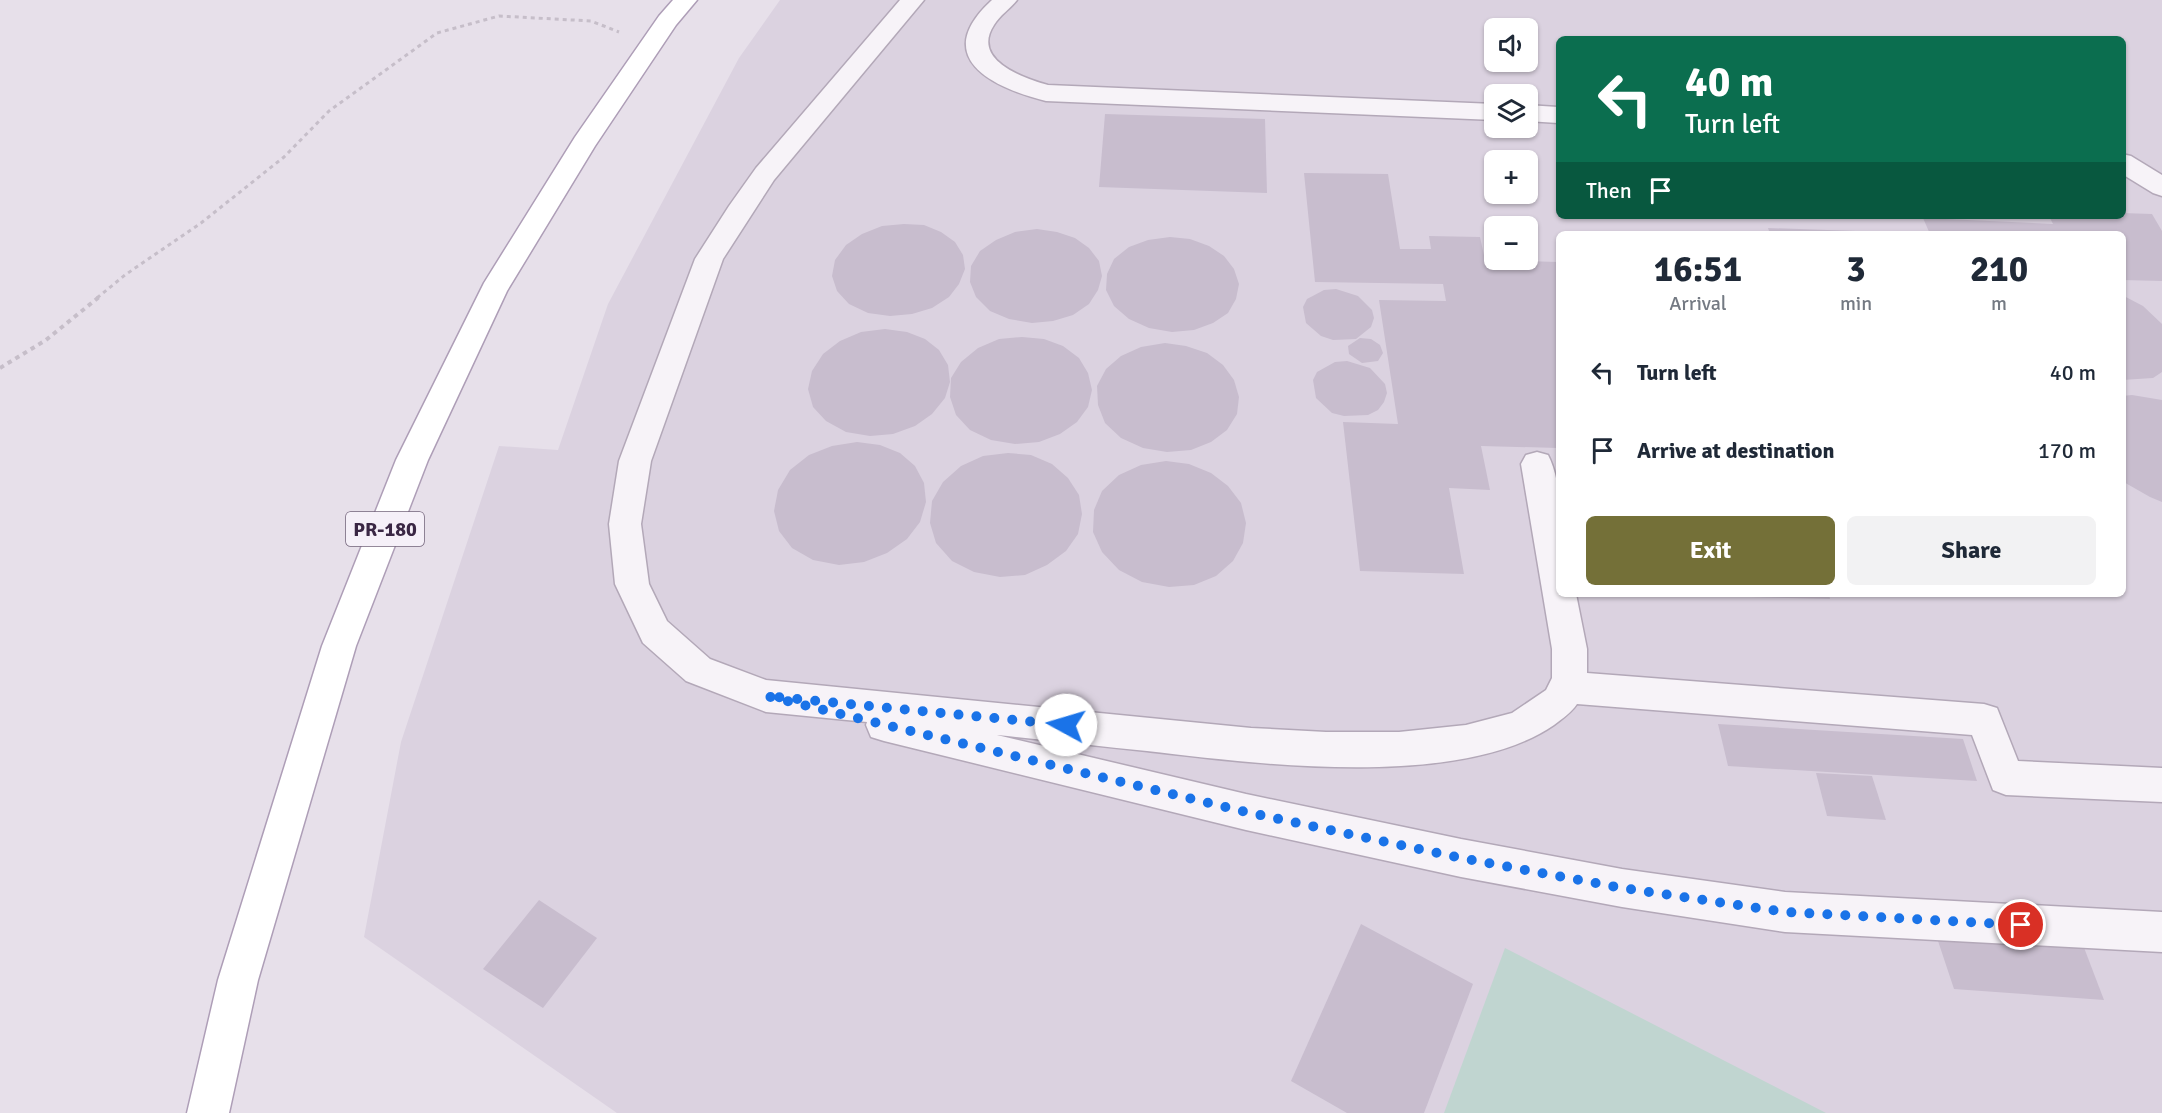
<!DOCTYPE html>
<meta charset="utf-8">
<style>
:root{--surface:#fff;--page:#f2f2f3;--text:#1f2937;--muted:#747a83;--accent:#747038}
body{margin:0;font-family:Signika,sans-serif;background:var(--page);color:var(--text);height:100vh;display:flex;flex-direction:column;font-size:22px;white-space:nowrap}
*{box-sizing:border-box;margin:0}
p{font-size:20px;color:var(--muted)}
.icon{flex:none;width:33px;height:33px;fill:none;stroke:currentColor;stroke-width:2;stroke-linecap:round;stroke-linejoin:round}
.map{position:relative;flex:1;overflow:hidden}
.drawer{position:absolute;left:1556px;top:231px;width:570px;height:366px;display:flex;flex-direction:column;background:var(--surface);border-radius:9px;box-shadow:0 2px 4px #0004}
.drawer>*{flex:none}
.top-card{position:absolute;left:1556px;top:36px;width:570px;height:183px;border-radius:9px;box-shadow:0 2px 4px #0004;background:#0b6e4f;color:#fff;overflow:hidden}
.buttons{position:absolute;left:1484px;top:18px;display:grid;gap:12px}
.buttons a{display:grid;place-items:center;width:54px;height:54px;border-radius:9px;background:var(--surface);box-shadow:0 2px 4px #0004;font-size:30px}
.pin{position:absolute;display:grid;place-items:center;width:51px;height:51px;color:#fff;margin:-26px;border:3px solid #fff;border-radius:50%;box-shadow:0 2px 6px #0007}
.me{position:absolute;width:66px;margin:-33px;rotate:276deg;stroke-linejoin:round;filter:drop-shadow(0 0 4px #0008)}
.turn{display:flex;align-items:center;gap:21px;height:126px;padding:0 30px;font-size:27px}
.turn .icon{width:78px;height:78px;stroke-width:2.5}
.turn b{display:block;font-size:42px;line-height:51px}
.then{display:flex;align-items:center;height:57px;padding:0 30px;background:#0003;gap:12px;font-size:22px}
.eta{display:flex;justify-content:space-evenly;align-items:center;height:102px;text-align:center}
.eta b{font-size:36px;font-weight:700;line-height:42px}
.button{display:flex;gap:12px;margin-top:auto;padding:12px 30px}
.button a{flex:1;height:69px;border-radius:9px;background:var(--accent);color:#fff;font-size:24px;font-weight:700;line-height:69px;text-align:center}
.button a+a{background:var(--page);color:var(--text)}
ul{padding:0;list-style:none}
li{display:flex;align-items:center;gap:18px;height:78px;padding:0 30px}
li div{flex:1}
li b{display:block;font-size:22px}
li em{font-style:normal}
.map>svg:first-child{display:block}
.built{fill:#dbd2e0;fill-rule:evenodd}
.green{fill:#c0d5d0}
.building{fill:#c8bdce}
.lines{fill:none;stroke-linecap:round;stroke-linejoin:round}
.minor-casing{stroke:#b3a8b8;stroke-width:3}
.major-casing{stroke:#ae9eb7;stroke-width:3}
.path-far1{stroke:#c6bec9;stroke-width:3;stroke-dasharray:4 4;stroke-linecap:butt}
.path{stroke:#c6bec9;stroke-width:4;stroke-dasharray:4.5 4.5;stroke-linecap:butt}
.minor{fill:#f7f3f8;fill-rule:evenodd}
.major{fill:#fff;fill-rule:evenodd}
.route{stroke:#1a73e8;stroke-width:10;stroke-dasharray:0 18}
.labels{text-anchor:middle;stroke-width:4.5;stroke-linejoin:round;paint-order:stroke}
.shield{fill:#f5f0f8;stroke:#72637a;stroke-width:1.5}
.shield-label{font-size:20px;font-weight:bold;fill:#3a2744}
</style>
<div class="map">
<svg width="2162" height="1113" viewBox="0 0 2162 1113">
<rect width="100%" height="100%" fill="#e7e0ea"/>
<path class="built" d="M780 0H2162V1113H617L364 937 401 742 499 446 558 450 608 304 739 58ZM1494 28H1527V62H1494ZM1558 39H2122V216H1558ZM1494 94H1527V128H1494ZM1494 160H1527V194H1494ZM1494 226H1527V260H1494ZM1558 234H2122V594H1558Z"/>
<polygon class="green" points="1505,948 1826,1113 1444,1113"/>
<g class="building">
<polygon points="1105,114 1265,119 1267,193 1099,187"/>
<polygon points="1304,173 1388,174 1400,249 1431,249 1429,236 1480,237 1485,260 1558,262 1558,448 1481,446 1490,490 1449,488 1464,574 1360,571 1343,422 1398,424 1379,300 1446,301 1443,284 1315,282"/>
<polygon points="2122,213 2152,214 2162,231 2162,281 2122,280 2122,234 1930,234 1923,218 2053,224 2049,216 2122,216"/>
<polygon points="904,224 924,225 941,232 955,242 963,255 965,269 959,284 949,297 932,308 912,314 890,316 868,313 849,304 837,291 832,276 835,260 846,245 862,234 882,226"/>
<polygon points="1768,228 1884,232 1883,234 1770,234"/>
<polygon points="1037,229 1057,232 1075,238 1089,248 1099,261 1102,276 1098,290 1089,304 1073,315 1053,321 1032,323 1009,319 990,311 976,297 970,282 971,266 980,251 996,240 1015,232"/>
<polygon points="1170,237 1190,239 1209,246 1224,256 1234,269 1239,284 1236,299 1228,313 1213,323 1194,330 1172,332 1149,328 1129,319 1114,306 1106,290 1107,274 1114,259 1129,247 1148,240"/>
<polygon points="1336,289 1358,296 1372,310 1374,318 1371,327 1356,339 1333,340 1321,336 1306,323 1303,307 1307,299 1324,290"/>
<polygon points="2122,295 2143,306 2162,324 2162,372 2153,378 2122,380"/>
<polygon points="885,329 907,332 925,339 939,350 948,365 950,382 945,398 932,414 915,426 893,434 870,436 846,432 826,421 813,407 808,389 812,371 823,354 840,341 861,332"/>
<polygon points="1022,337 1044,339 1063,346 1079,358 1088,373 1092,390 1088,407 1077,422 1060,434 1039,442 1015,444 991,440 970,430 956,415 950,397 951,378 961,362 978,348 999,339"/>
<polygon points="1360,338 1371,339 1380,345 1383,353 1378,361 1362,363 1349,354 1348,346"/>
<polygon points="1165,343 1186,346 1207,353 1223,365 1234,380 1239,397 1237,414 1227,430 1211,442 1191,450 1167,452 1143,448 1121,438 1105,423 1098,405 1097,386 1106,369 1121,356 1141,347"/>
<polygon points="1347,361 1370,368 1385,384 1387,393 1384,402 1378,410 1368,415 1344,416 1332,413 1316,398 1313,380 1317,372 1335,362"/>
<polygon points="2132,395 2162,400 2162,502 2150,497 2122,481 2122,396"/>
<polygon points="857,442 880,445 900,453 915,466 924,483 926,502 920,522 907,539 887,553 864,562 839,565 813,560 792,548 779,531 774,511 778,490 790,470 809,455 832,446"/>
<polygon points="1008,453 1031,455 1052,464 1068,478 1079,495 1082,514 1078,534 1066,551 1047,565 1025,575 1000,577 974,572 952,561 936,543 930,523 932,501 943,482 961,466 983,456"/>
<polygon points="1166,461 1189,464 1211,473 1228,486 1241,503 1246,523 1243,543 1233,561 1216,576 1194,585 1169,587 1142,582 1119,570 1102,552 1093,532 1094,510 1102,491 1119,475 1141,465"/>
<polygon points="1712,594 1829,594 1830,599 1712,596"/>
<polygon points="1718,724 1963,739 1977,781 1728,766"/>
<polygon points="1816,773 1872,776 1886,820 1827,816"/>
<polygon points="539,900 597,938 543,1008 483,969"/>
<polygon points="1361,924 1473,984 1424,1113 1347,1113 1291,1081"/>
<polygon points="1936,935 2083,945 2104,1000 1954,989"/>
</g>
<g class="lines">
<g class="minor-casing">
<g id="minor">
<path d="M900 0H924L774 180 723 259 651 461 641 524 649 584 667 621 710 659 766 680 1251 728 1326 732H1399L1466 725 1512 713 1546 690 1552 678V649L1521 464 1526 455 1537 452 1548 455C1567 491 1558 554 1558 594H1576L1587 649V673L1984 704 1997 708 2018 761 2162 768V802L2006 795 1993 790 1972 735 1577 704C1571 713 1563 718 1554 725 1460 790 1257 764 1147 751 1097 746 1047 740 997 735L1246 794 1461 839 1622 869 1785 892 2162 912V952L1785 932 1622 907 1461 877 1246 830 884 741 871 737 866 725 867 722 766 712 686 681 643 643 615 584 609 524 619 461 695 259 729 206 756 168Z"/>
<path d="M992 0H1017C1010 9 1000 15 994 25 971 60 1023 78 1048 85L1494 104V120L1046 101C991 87 930 57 992 0Z"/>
<polygon points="1527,105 1558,107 1558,123 1527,121"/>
<polygon points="2122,154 2131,156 2162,175 2162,196 2153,193 2122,174"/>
</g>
</g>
<g class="major-casing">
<polygon id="major" points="673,0 697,0 676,25 595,146 507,291 428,460 356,646 258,980 229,1113 187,1113 218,980 322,646 396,460 484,283 575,137 659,16"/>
</g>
<polyline class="path-far1" points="97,298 125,275 201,223 284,157 329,111 437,33 499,16 591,21 619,32"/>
<polyline class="path" points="0,368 46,340 99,297"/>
<use href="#minor" class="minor"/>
<use href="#major" class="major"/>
</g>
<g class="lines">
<polyline class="route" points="1066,725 766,696 1246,812 1461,858 1622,888 1785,912 2021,925"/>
</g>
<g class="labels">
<rect class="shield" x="346" y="512" width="78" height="34" rx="4.5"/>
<g class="shield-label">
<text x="385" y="536">PR-180</text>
</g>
</g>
</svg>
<div class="buttons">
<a><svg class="icon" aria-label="sound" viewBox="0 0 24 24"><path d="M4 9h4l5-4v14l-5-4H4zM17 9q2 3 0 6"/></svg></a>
<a><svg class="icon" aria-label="layers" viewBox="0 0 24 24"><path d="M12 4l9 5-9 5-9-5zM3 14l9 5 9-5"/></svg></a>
<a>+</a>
<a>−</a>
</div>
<div class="pin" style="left:2021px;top:925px;background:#d93025"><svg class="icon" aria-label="arrive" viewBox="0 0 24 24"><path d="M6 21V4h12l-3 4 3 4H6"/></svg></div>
<svg class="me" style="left:1066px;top:725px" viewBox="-20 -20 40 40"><circle r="19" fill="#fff"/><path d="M0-13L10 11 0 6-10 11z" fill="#1a73e8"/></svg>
<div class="top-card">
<div class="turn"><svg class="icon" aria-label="left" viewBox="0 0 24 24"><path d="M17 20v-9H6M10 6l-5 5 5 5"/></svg><div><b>40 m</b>Turn left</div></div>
<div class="then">Then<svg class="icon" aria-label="arrive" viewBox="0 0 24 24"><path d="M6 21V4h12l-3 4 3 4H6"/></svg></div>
</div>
<section class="drawer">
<div class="eta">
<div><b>16:51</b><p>Arrival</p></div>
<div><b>3</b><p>min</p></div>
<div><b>210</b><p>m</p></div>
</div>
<ul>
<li><svg class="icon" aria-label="left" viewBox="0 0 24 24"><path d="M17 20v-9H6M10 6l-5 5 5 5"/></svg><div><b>Turn left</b></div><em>40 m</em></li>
<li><svg class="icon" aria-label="arrive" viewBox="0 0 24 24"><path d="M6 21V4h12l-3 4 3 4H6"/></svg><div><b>Arrive at destination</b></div><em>170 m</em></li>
</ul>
<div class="button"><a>Exit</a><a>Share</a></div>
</section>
</div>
